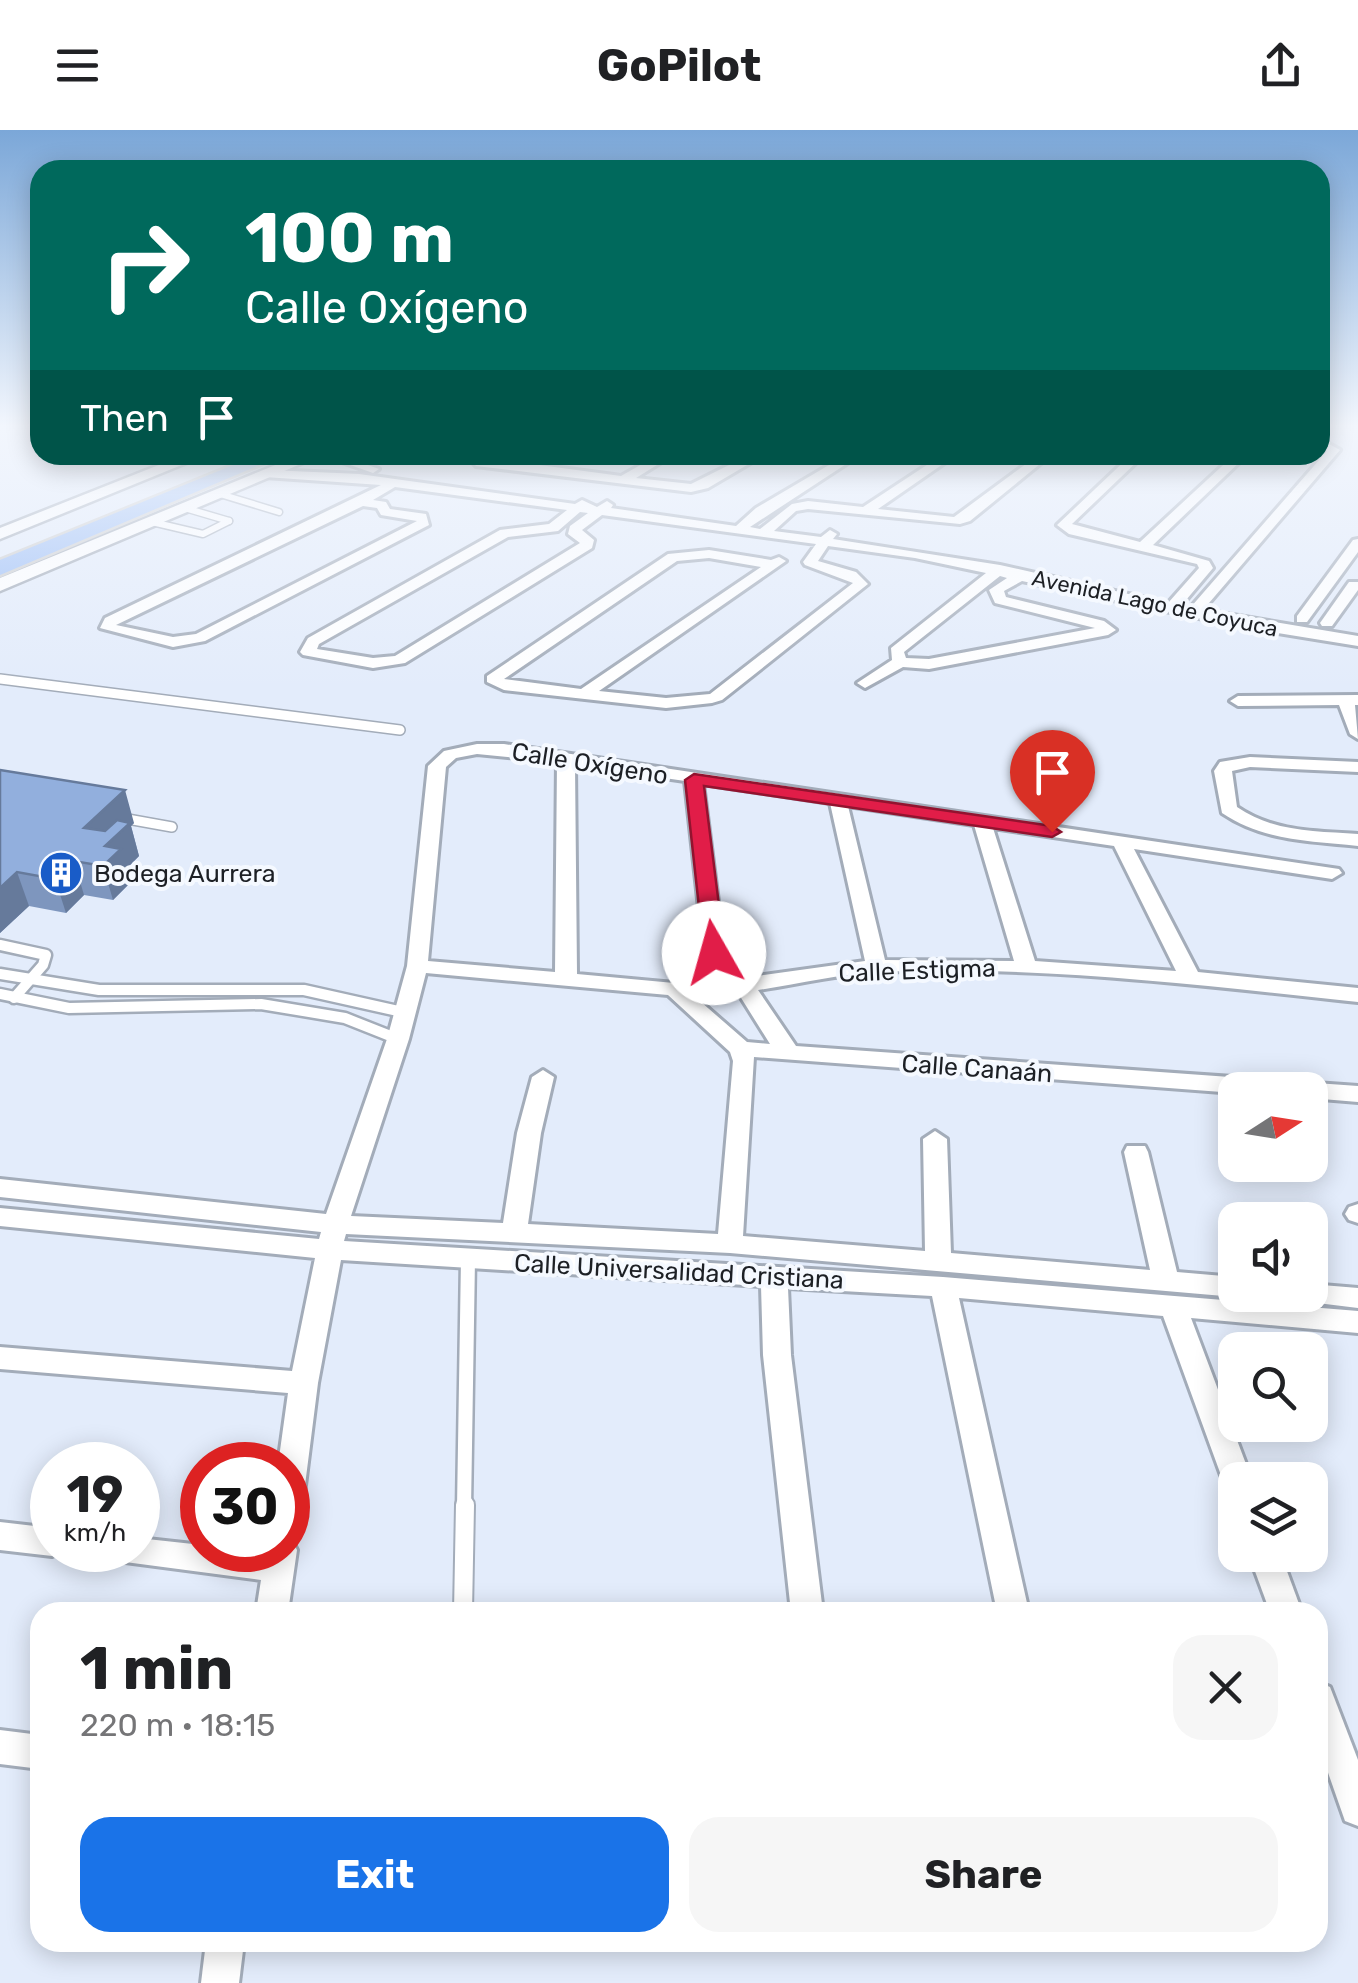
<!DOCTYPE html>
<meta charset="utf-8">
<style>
:root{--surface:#fff;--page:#f6f6f6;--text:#202124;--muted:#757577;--accent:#1a73e8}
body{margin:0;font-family:Rubik,sans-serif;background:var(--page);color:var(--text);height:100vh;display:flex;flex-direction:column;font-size:38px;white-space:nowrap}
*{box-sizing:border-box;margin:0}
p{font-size:32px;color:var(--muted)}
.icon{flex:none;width:55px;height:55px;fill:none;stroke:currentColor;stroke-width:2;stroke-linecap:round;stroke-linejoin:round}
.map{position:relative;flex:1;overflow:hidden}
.details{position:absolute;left:30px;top:1472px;width:1298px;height:350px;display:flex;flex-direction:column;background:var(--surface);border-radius:30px;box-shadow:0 5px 25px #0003}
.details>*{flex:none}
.top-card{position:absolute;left:30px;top:30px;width:1300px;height:305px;border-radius:30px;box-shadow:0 5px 25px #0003;background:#00695c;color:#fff;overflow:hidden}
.needle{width:65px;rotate:78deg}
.fabs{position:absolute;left:1218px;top:942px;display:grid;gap:20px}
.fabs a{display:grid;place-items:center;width:110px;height:110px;border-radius:20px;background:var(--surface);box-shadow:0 5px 25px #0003;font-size:50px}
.speed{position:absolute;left:30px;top:1312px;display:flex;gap:20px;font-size:50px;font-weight:700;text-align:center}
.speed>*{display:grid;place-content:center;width:130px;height:130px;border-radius:50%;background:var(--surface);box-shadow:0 5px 25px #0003;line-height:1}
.speed small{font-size:25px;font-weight:400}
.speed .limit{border:15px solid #d22;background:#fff;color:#111}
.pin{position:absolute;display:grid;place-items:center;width:85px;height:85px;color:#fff;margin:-102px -42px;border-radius:50% 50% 50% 0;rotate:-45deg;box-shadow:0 0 10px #0007}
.pin .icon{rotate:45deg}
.me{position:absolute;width:110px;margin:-55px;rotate:353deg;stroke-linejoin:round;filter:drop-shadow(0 0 8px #0008)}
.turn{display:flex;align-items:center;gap:35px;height:210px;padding:0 50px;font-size:45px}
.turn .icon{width:130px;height:130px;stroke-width:2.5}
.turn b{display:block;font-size:70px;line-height:85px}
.then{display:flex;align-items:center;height:95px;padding:0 50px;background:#0003;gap:20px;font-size:38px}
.round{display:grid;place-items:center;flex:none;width:105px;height:105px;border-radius:30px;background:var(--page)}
.overview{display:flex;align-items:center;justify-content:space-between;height:170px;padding:0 50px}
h1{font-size:60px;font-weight:700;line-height:75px}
.primary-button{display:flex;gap:20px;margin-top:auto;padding:20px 50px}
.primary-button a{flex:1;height:115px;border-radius:30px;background:var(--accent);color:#fff;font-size:40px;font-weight:700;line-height:115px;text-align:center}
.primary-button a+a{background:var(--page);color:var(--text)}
header{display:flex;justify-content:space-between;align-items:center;height:130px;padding:0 50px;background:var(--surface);font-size:45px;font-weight:700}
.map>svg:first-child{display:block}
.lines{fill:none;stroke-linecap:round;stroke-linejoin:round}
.lane-far4-casing{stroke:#a3acb9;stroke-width:9}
.lane-far3-casing{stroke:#a3acb9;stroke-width:12}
.lane-far2-casing{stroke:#a3acb9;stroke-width:15}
.lane-far1-casing{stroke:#a3acb9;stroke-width:19}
.lane-casing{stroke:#a3acb9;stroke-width:22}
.street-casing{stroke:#a3acb9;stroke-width:6}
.secondary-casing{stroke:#a3acb9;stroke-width:5}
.primary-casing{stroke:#cdcecf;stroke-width:5}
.lane-far4{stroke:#fff;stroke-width:6}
.lane-far3{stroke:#fff;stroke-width:9}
.lane-far2{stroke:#fff;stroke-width:10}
.lane-far1{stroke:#fff;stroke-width:14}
.lane{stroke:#fff;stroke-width:18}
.street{fill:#fff;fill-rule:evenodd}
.secondary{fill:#fff;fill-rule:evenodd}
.primary{fill:#9cbef6;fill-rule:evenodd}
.wall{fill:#7e96be}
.shaded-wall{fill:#667a9b}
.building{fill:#92afdd;stroke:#667a9b;stroke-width:2.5}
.route{fill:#e11d48;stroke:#92132f;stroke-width:2.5}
.labels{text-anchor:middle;stroke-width:8;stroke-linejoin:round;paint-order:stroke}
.far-street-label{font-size:22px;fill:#1d2025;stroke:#f5f9ff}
.street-label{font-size:25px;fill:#1d2025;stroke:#f5f9ff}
.poi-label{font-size:25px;fill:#1d2025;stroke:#f5f9ff;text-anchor:start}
</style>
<header><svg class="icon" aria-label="menu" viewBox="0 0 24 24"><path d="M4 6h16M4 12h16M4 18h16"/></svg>GoPilot<svg class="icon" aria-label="share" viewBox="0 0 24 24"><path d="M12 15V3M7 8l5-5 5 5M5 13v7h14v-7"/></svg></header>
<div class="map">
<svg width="1358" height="1853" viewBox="0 0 1358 1853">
<rect width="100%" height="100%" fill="#e3ecfb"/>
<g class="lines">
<g class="lane-far4-casing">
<g id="lane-far4">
<polyline points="220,364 279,382"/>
<polyline points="185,378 229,391"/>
<polyline points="152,392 203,404 229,391"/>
</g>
</g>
<g class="lane-far3-casing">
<g id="lane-far3">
<polyline points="0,549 400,600"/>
<polyline points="122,688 172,697"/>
</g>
</g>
<g class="lane-far2-casing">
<g id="lane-far2">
<polyline points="0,815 46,825 43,835 14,868"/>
<polyline points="0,844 99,860 304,860 407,883"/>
<polyline points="0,864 69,878 261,874 345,888 398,909"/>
</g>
</g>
<g class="lane-far1-casing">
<polyline id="lane-far1" points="464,1378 468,1129"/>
</g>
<g class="lane-casing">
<polyline id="lane" points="463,1482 465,1375"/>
</g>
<g class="street-casing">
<g id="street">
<path d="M1320 309 1340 320 1203 480 1358 506V516L1247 498 1022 451 1004 461 1006 467 1104 491 1116 500 1108 505 929 539 903 537 865 558 857 553 892 530 891 518 986 443 915 428 828 416 818 431 856 442 868 454 722 570 712 573 666 578 504 560 487 552V546L668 424 709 420 771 430 779 427 786 431 599 561 666 568 710 564 853 453 805 435 803 432 816 414 602 385 582 400 594 410 592 418 405 533 373 538 303 525 300 522 308 508 500 400 549 394 567 380 395 357 373 370 386 372 390 379 426 384 429 395 205 511 173 517 100 498 105 488 381 355 265 347 263 344 269 340 359 344 575 374 582 370 597 377 607 371 613 375 611 378 736 396 756 378 846 325H860L750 397 760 399 792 374 808 371 863 377 942 325H956L878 379 954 387 1038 325H1051L970 391 960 394 808 379 796 381 774 401 821 407 830 400 837 404 833 409 1000 435 1168 473 1199 438 1197 434 1069 404 1057 395 1131 325H1144L1072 394 1140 412 1234 325H1247L1153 415 1209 431 1213 438 1181 476 1190 478 1327 321 1320 318ZM363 376 377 378 381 385 417 391 196 504 173 507 116 495ZM580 382 588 383 570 396 568 404 580 413 395 526 373 528 317 519 319 514 508 407 558 401ZM709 428 761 437 581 559 504 549 677 431ZM1000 446 1007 448 989 460 995 473 1095 498 929 529 906 528 904 522Z"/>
<polygon points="322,325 340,325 379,339 373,343"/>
<polygon points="466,325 621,346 658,325 673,325 636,348 691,354 749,325 764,325 708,358 691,362 476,336"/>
<polygon points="1358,409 1358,422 1307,492 1297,492 1297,486 1353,410"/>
<polygon points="1349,452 1358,452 1358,460 1332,496 1322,496 1320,493"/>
<polygon points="1358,565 1358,575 1355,575 1358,609 1350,604 1339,575 1238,576 1230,571 1238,566"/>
<path d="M477 614H504L1339 739 1342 743 1332 749 1134 719 1198 842 1358 858V872C1200 855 1038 835 879 842 839 844 798 854 758 860L796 916 1358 956V972L1310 968V960L1235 963 754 927 743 1106 925 1121 923 1009 935 1001 947 1009 951 1123 1150 1140 1124 1022 1127 1016H1145L1148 1022 1177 1142 1235 1147V1165H1242L1235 1167 730 1123 346 1104 344 1111 943 1147 1358 1181V1203L1191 1188 1252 1350H1235V1362L1226 1359 1163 1186 959 1168 1029 1482H997L932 1166 788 1158 791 1225 823 1482H791L763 1225 761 1156 341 1130 318 1253 303 1371 299 1380 288 1384V1335H278L288 1263 0 1239V1217L292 1241 315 1128 0 1096V1078L319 1109 321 1102 0 1067V1049L326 1084 387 909 407 836 428 636 444 621ZM477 624 557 632 555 842 428 831 446 637 456 628ZM575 635 685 651 707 851 674 853 577 844ZM703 654 830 673 865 831 728 850ZM848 676 974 695 1014 831 885 830ZM993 698 1114 716 1176 841 1035 831ZM426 843 668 865 730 922 733 931 718 1104 528 1094 541 1003 554 947 543 940 532 947 517 1003 503 1093 351 1086 409 909ZM738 863 770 914 747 912 693 865Z"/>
<path d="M1250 627 1358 632V642L1250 637 1232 641 1237 677C1273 702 1315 701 1358 704V716C1310 711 1263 711 1222 683L1214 641 1220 632Z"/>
<polygon points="1358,1074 1358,1093 1349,1090 1345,1084 1349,1077"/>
<polygon points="1310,1154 1358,1158 1358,1178 1301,1171 1297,1165 1310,1165"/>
<polygon points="0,1392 52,1398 52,1420 64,1420 52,1426 0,1420"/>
<polygon points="138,1408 202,1415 202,1420 288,1420 288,1409 292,1410 297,1420 288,1482 256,1482 261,1450 110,1430 105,1420 138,1420"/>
<polygon points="1249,1425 1281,1425 1302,1482 1270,1482"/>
<polygon points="1318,1552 1330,1557 1358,1630 1358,1696 1345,1691 1318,1614"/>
<polygon points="0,1600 40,1605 40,1639 0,1634"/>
<polygon points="206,1812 244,1812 239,1853 201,1853"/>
</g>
</g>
<g class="secondary-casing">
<g id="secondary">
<polygon points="184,325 206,325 0,409 0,398"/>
<polygon points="300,325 322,325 0,461 0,448"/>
</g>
</g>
<g class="primary-casing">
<polygon id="primary" points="258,325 283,325 0,445 0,430"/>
</g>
<use href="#lane-far4" class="lane-far4"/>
<use href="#lane-far3" class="lane-far3"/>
<use href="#lane-far2" class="lane-far2"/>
<use href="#lane-far1" class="lane-far1"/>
<use href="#lane" class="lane"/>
<use href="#street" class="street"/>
<use href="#secondary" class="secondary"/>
<use href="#primary" class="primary"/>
</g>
<polygon class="wall" points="0,640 134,693 131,696 139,726 126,739 130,753 113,770 84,765 66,783 29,776 0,803"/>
<g class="shaded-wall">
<polygon points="125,660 134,693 131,696 139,726 126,739 130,753 113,770 103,736 84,698"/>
<polygon points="74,731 84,765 66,783 55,749"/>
<polygon points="17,742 29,776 0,803 0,758"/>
</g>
<polygon class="building" points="0,640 125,660 84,698 105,701 117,690 130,693 105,716 121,719 103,736 74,731 55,749 17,742 0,758"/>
<linearGradient id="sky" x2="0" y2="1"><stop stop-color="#7ba7d8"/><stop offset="0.53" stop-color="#f2f6fd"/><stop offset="1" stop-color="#f2f6fd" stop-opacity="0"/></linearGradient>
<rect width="1358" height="558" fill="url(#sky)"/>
<polygon class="route" points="694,644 1052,696 1061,702 1052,707 704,656 725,823 714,830 704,823 685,650"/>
<defs>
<g id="building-disc" transform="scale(2.25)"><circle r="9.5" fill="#195cc8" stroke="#f5f9ff"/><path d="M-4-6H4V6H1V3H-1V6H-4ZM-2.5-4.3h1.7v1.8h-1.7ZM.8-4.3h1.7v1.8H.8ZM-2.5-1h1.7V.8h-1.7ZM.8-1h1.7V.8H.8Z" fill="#fff"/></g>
</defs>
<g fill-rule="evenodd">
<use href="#building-disc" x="61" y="743"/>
</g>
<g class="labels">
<g class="far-street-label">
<text transform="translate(1155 473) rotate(12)" y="8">Avenida Lago de Coyuca</text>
</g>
<g class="street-label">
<text transform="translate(590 633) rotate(9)" y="9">Calle Oxígeno</text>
<text transform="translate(917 840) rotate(-2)" y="9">Calle Estigma</text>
<text transform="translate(977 938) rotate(4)" y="9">Calle Canaán</text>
<text transform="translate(679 1141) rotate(3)" y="9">Calle Universalidad Cristiana</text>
</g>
<g class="poi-label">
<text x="94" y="752">Bodega Aurrera</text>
</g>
</g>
</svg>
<div class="fabs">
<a><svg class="needle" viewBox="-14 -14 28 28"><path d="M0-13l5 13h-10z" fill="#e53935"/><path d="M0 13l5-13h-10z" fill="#757577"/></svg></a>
<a><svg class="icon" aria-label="sound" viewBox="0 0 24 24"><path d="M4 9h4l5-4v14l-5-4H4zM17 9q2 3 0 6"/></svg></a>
<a><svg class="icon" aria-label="search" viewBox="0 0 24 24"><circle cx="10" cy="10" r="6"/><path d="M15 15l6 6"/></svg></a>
<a><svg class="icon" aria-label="layers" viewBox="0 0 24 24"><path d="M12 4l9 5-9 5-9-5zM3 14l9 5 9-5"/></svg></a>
</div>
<div class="speed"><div>19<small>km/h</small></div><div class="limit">30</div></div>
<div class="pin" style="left:1052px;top:702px;background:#d93025"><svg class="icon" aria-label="arrive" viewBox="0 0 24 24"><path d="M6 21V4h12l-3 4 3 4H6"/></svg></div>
<svg class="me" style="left:714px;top:823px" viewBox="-20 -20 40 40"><circle r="19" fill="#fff"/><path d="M0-13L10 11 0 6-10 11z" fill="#e11d48"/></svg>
<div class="top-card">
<div class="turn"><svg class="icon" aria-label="right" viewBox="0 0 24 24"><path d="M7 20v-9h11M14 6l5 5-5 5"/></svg><div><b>100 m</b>Calle Oxígeno</div></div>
<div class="then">Then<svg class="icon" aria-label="arrive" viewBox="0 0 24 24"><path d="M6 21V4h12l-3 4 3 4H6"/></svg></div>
</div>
<section class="details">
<div class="overview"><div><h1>1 min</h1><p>220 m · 18:15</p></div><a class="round"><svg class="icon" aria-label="close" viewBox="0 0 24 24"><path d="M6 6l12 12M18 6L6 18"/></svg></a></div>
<div class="primary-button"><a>Exit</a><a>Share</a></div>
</section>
</div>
